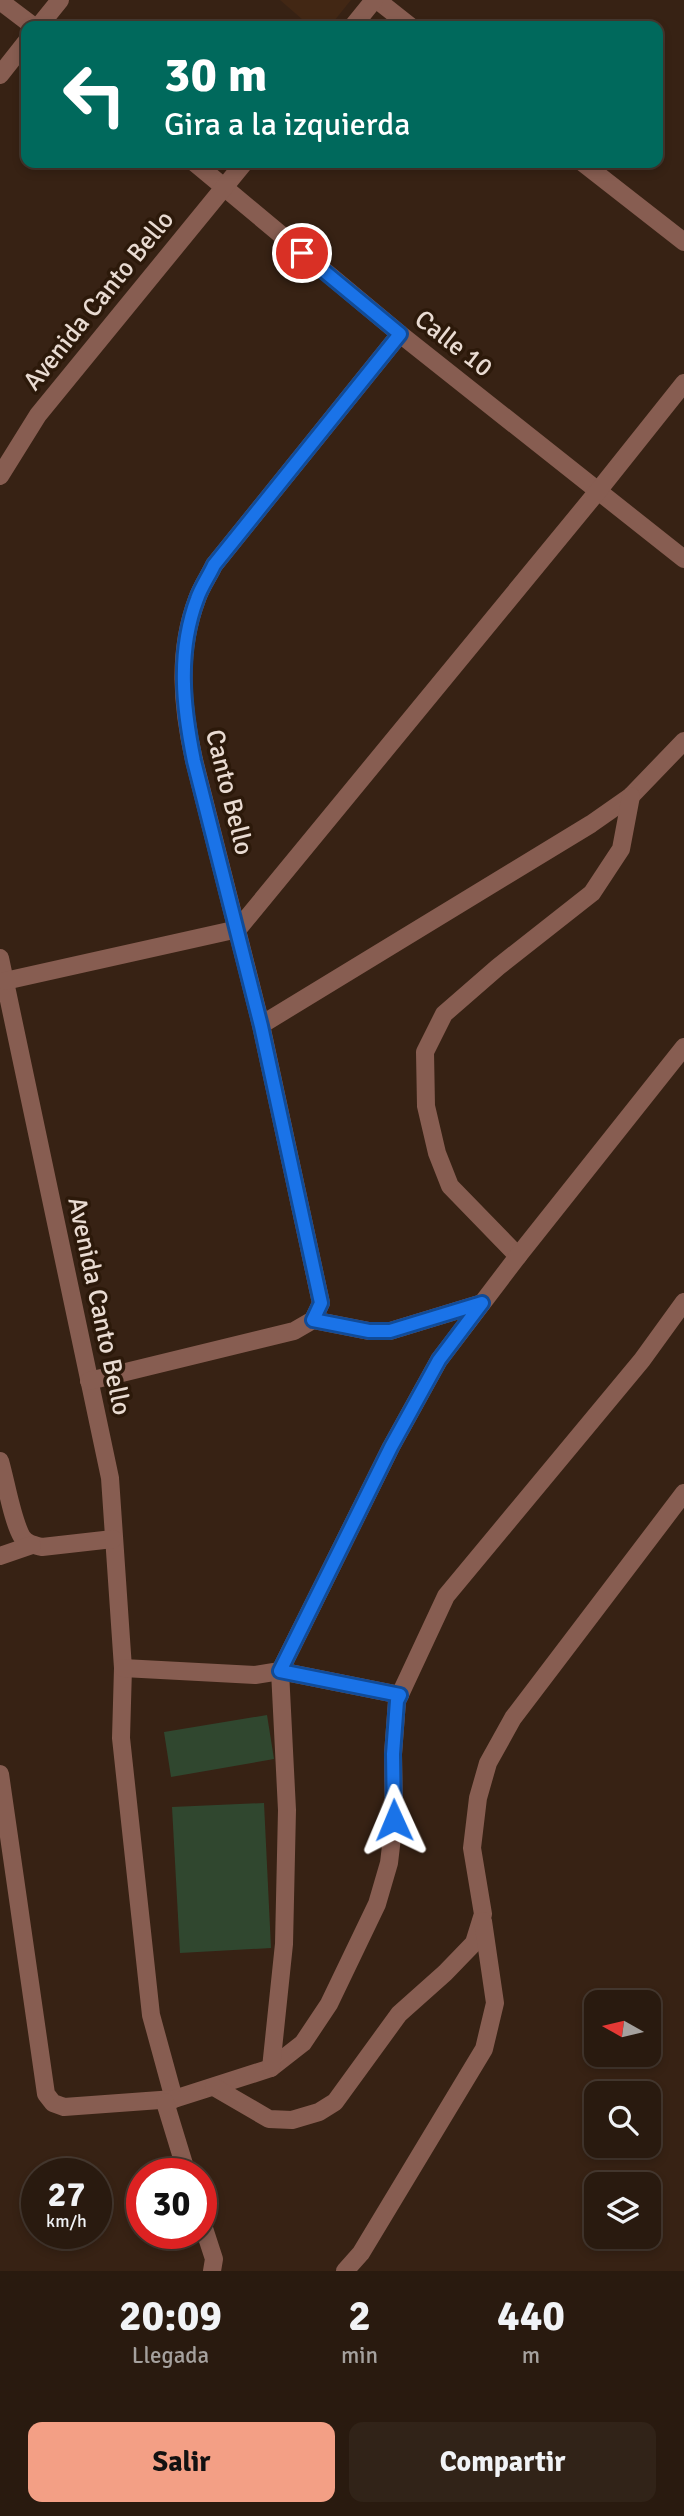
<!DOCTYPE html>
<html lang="es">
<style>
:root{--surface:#291a0f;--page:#312318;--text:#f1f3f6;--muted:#a5a19e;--line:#45382f;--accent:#f39f85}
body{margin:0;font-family:Signika,sans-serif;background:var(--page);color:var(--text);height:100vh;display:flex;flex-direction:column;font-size:26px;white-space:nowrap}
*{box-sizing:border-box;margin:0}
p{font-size:23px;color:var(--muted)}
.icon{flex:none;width:38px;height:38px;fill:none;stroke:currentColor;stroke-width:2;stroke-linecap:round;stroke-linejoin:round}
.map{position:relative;height:2271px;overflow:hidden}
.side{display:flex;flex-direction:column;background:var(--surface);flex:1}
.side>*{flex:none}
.banner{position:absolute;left:21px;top:21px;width:642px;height:147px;border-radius:14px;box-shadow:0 4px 10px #0003,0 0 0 2px var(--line);background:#00695c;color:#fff;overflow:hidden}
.needle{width:46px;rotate:278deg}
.controls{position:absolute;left:584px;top:1990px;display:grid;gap:14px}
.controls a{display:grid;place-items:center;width:77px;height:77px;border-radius:14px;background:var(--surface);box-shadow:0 4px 10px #0003,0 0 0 2px var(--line);font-size:35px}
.speed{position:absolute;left:21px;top:2158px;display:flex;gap:14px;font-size:35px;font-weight:700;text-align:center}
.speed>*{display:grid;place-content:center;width:91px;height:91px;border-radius:50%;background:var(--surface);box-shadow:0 4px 10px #0003,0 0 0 2px var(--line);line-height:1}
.speed small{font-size:18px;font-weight:400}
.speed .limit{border:10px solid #d22;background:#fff;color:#111}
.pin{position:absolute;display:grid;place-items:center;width:60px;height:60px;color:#fff;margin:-30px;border:4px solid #fff;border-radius:50%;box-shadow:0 2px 7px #0007}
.me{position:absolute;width:77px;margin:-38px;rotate:359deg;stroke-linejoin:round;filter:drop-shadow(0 0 5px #0008)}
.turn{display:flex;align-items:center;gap:24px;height:147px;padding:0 28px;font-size:32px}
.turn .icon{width:91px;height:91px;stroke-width:2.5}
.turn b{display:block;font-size:49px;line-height:60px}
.eta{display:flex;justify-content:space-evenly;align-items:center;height:119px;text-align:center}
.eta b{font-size:42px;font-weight:800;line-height:49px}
.cta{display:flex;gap:14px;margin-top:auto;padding:14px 28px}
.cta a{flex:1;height:80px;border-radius:14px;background:var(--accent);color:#111;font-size:28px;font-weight:800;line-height:80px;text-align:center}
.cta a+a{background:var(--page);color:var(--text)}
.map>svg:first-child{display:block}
.built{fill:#422714}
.green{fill:#30472f}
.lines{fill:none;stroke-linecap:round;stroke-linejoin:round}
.minor{stroke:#875d51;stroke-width:18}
.route-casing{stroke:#114b97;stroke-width:18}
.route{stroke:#1a73e8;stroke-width:12}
.labels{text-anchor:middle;stroke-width:7;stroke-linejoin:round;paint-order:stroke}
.street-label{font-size:26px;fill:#e9dbd2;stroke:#2c190a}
</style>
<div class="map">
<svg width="684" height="2271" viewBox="0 0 684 2271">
<rect width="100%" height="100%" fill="#372214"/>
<polygon class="built" points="280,0 351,0 330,26 310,26"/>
<g class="green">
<polygon points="267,1715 274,1759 171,1777 164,1732"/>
<polygon points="264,1803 271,1948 180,1953 172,1807"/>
</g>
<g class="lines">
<g class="minor">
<polyline points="377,0 410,26"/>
<polyline points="0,1 33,26"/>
<polyline points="39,26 60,0"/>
<polyline points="353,26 374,0"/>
<polyline points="0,75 26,42"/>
<polyline points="195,163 400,334 684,559"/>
<polyline points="583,163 684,242"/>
<polyline points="0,476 38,415 244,163"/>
<polyline points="0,958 110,1478 123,1668 121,1738 151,2015 174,2099"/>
<polyline points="5,981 238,929 598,491 684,383"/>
<polyline points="261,1025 591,824 631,796 684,741"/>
<polyline points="518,1256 450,1186 437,1153 426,1106 425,1052 444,1014 498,967 592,893 621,849 631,796"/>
<path d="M313 1320 321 1303 261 1025 194 760C182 707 177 652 197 599 201 587 209 576 214 565L400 334"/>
<polyline points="89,1381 294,1331 313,1320 369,1331 390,1331 482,1303"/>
<path d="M0 1461C6 1481 12 1520 22 1537 27 1544 34 1545 42 1547L113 1539"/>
<polyline points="0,1556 32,1545"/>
<polyline points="123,1668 255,1675 280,1671 400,1695"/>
<polyline points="0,1774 46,2094 53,2103 64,2107 174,2099 271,2068 303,2043 329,2004 377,1904 389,1863 394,1820 393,1754 397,1701 446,1596 642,1360 684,1302"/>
<polyline points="271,2068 284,1944 287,1810 280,1671 391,1447 439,1360 518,1256 684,1047"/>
<polyline points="214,2087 269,2119 292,2120 319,2112 335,2102 399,2014 445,1973 474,1943 483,1914 472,1848 478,1798 488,1763 513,1718 684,1493"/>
<polyline points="165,2102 187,2174"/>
<polyline points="201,2219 214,2259 212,2271"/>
<polyline points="345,2271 361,2253 484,2049 495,2003 483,1921"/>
</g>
</g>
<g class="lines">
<g class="route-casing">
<path id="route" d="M302 253 400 334 214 565C209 576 201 587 197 599 177 652 183 707 194 761L261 1026 321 1303 313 1320 369 1331H390L482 1303 439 1360 391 1447 280 1671 400 1695 397 1701 393 1754 394 1820"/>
</g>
<use href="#route" class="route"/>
</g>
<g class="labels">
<g class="street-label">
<text transform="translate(98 300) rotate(-51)" y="9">Avenida Canto Bello</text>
<text transform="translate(454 343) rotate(38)" y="9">Calle 10</text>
<text transform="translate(230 792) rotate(76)" y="9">Canto Bello</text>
<text transform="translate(100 1306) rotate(78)" y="9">Avenida Canto Bello</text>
</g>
</g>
</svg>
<div class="controls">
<a><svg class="needle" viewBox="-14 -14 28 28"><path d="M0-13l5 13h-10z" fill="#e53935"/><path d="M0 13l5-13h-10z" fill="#a5a19e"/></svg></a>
<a><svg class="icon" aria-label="search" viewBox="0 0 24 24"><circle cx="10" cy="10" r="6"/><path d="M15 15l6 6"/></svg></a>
<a><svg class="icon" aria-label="layers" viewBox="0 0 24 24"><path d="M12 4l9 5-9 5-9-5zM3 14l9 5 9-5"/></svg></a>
</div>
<div class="speed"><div>27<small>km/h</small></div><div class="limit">30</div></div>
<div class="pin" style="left:302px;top:253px;background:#d93025"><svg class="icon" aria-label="arrive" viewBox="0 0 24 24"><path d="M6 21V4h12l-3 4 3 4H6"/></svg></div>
<svg class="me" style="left:394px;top:1820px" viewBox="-20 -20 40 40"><path d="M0-17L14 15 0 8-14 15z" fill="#1a73e8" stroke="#fff" stroke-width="4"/></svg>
<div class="banner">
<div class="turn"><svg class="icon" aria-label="left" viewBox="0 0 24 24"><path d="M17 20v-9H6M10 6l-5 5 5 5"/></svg><div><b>30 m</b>Gira a la izquierda</div></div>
</div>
</div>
<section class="side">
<div class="eta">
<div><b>20:09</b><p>Llegada</p></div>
<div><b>2</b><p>min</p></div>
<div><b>440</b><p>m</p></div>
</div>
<div class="cta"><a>Salir</a><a>Compartir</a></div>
</section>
